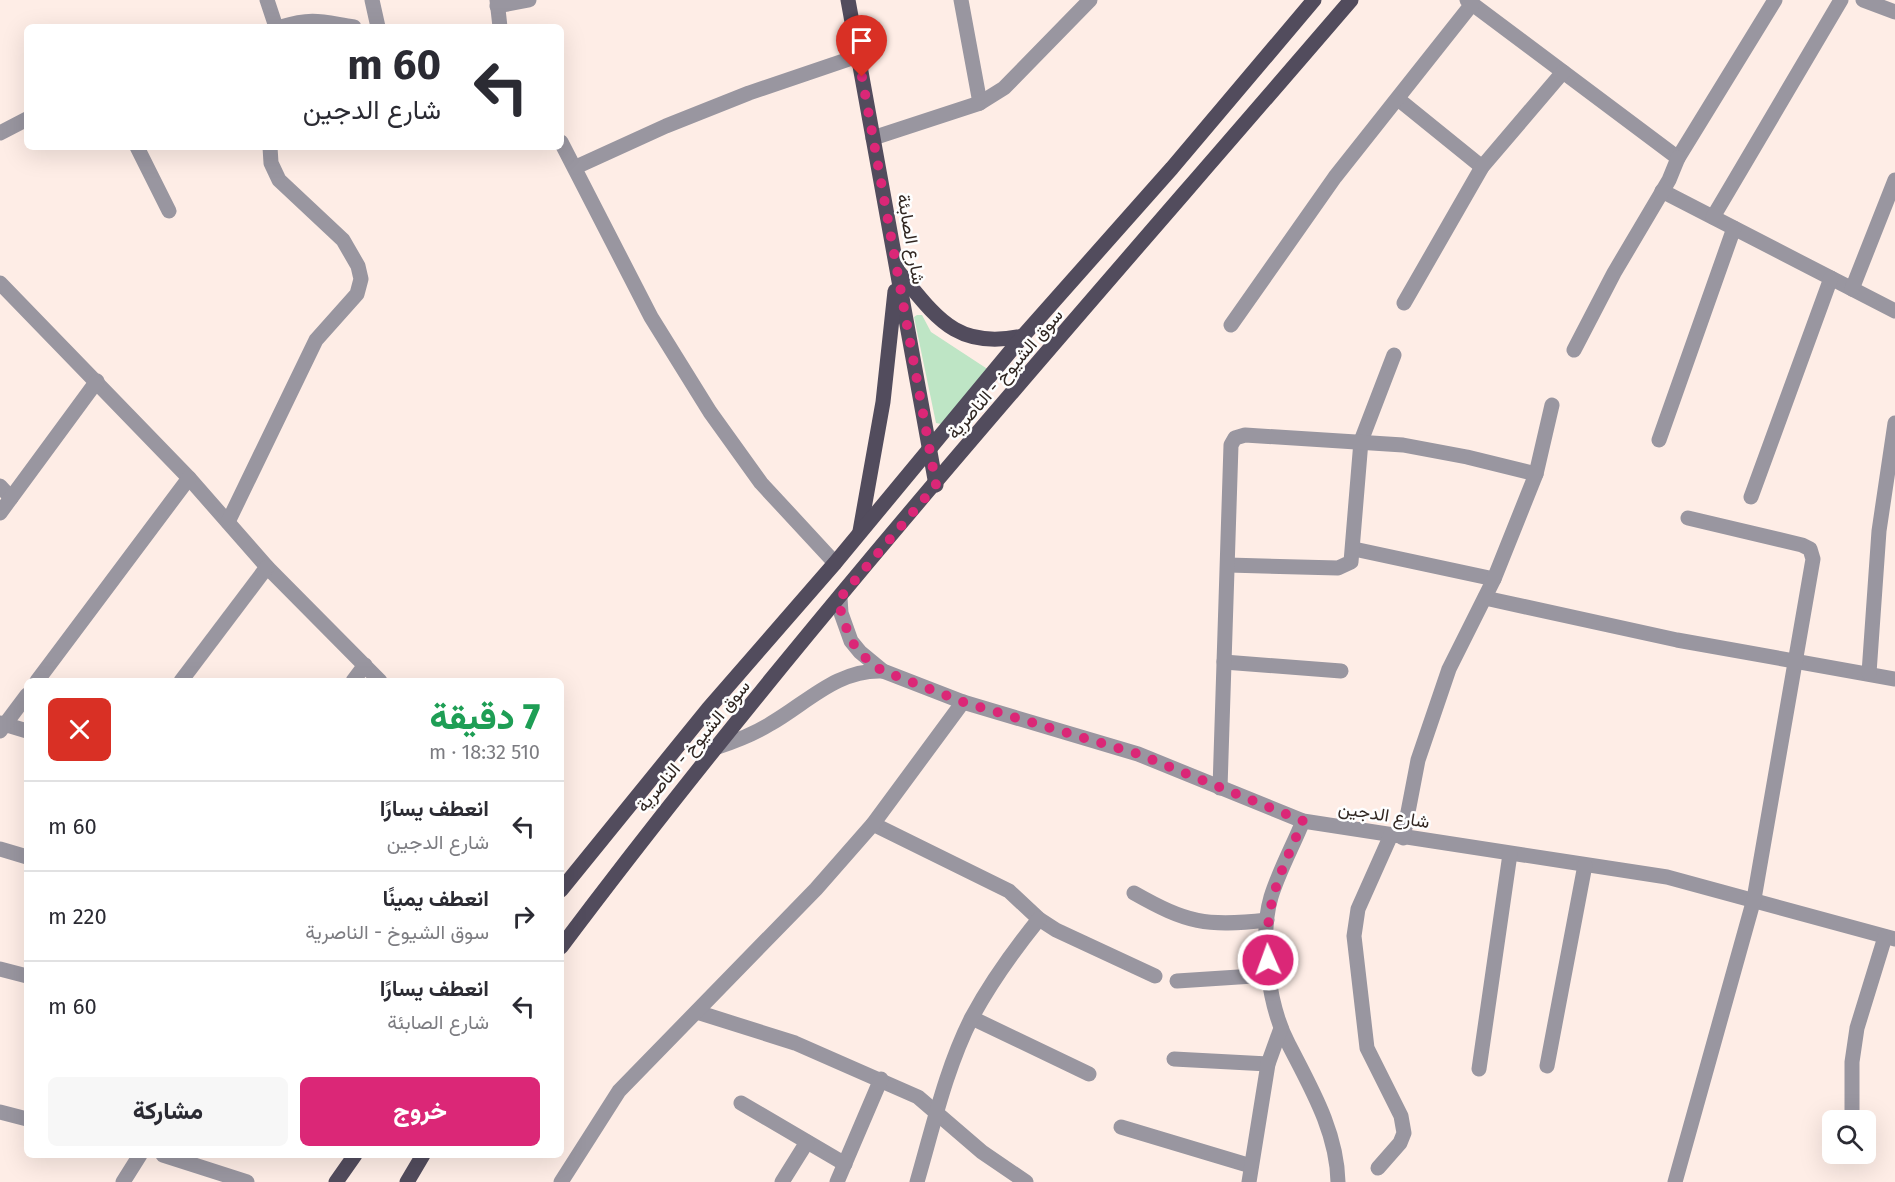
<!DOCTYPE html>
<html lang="ar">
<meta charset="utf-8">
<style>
:root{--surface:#fff;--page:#f7f7f7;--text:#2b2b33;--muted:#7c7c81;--line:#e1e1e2;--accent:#db2777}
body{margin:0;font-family:"Fira Sans",Vazirmatn,sans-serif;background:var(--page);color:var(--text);direction:rtl;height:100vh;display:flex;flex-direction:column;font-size:22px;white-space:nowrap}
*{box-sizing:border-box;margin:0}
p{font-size:20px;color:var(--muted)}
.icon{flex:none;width:33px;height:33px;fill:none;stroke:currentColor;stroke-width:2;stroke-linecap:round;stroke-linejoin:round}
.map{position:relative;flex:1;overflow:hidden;direction:ltr}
.sheet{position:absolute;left:24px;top:678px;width:540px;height:480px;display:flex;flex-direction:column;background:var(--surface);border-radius:9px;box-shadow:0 6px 24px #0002;direction:rtl}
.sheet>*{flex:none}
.hud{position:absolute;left:24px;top:24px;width:540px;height:126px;border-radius:9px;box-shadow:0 6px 24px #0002;direction:rtl;background:#fff;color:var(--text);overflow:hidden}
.controls{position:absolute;left:1822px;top:1110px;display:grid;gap:12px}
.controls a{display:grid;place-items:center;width:54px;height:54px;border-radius:9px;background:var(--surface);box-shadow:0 6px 24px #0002;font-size:30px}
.pin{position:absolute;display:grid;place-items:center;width:51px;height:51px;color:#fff;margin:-62px -26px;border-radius:50% 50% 50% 0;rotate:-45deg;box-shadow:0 0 6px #0007}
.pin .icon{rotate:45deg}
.me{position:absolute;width:66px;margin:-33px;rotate:358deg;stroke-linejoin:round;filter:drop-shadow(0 0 4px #0008)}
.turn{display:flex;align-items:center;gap:21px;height:126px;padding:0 24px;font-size:27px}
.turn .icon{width:78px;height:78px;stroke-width:2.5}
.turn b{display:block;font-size:42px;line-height:51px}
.round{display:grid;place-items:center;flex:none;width:63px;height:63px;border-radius:9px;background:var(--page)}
.headline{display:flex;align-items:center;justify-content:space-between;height:102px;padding:0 24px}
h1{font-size:36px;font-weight:800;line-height:45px;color:#1e9e55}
.cta{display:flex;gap:12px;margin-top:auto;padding:12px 24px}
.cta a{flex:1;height:69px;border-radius:9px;background:var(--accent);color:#fff;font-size:24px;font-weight:800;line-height:69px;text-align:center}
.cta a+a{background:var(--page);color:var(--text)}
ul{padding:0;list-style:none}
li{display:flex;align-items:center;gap:18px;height:90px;padding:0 24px;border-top:2px solid var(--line)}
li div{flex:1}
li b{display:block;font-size:22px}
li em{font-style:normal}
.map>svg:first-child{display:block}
.green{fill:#bee5c5}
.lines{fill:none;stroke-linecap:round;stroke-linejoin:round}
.minor{stroke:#9996a0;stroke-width:15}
.major{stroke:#524c5d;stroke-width:15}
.route{stroke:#db2777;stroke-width:10;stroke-dasharray:0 18}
.labels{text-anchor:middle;stroke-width:5;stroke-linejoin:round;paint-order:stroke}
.street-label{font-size:18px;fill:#302621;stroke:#fefefe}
</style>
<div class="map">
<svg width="1895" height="1182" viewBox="0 0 1895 1182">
<rect width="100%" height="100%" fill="#feede6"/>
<polygon class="green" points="917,315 922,315 931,332 989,370 941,424 936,423 914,317"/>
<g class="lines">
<g class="minor">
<polyline points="267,0 276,27"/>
<polyline points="372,0 378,27"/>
<polyline points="497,0 500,27"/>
<polyline points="961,0 980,103"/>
<polyline points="1467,0 1678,158 1775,0"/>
<polyline points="1863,0 1895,12"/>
<polyline points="497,6 529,0"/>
<path d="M281 27C314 17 322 22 354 27"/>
<polyline points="1398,99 1482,167"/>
<polyline points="0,133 27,119"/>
<polyline points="873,138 980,103 1004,88 1090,0"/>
<polyline points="561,142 651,317 710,412 761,483 835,563"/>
<polyline points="137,147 169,211"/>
<polyline points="576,167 666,126 749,93 858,56"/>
<polyline points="1662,191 1895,311"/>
<polyline points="1713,217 1841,0"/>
<polyline points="0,283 189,478 267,567 380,681"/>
<polyline points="1852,289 1895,180"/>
<polyline points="1404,303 1482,167 1563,72"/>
<polyline points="1231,325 1335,177 1472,4"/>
<polyline points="1574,350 1614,273 1669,180 1678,158"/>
<polyline points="1659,440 1734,228"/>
<polyline points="0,486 11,498"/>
<polyline points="1751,497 1831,278"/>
<polyline points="0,513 97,381"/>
<polyline points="228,522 316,340 357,294 361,279 358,266 343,240 279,180 271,163 270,147"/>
<polyline points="1354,549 1494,579"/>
<polyline points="1228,565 1338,568 1351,562 1361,441 1394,355"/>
<polyline points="840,598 841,613 851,641 860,652 883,671 963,702 1138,754 1303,821 1667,877 1895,939"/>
<polyline points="1485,598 1677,640 1895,679"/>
<polyline points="1224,662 1341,671"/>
<polyline points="1869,673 1879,531 1895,423"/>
<polyline points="37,681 189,478"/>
<polyline points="181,681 267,567"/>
<polyline points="353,681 365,665"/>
<polyline points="0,723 27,731"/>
<polyline points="0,731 27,695"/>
<path d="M718 747C736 741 754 734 770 724 807 703 837 669 883 671"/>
<polyline points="1220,788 1231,445 1235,438 1245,435 1403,445 1467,457 1536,474"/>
<path d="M1303 821C1293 846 1279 871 1271 897 1259 938 1269 1008 1289 1045 1311 1088 1337 1132 1338 1182"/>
<polyline points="873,824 1009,891 1039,919 1056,930 1155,976"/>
<polyline points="1403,838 1418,760 1449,669 1494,579 1536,474 1552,405"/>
<polyline points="0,849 27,857"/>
<path d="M1134 893C1187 923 1206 927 1267 920"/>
<polyline points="0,969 27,976"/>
<polyline points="1177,981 1269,975"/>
<polyline points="697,1012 795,1043 918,1097 982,1152 1026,1182"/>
<polyline points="972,1018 1089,1074"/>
<polyline points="1174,1059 1268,1064"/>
<polyline points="1547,1066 1585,865"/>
<polyline points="1479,1069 1510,854"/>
<polyline points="741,1103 845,1164"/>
<polyline points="0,1112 27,1119"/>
<polyline points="1852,1115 1852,1062 1857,1028 1885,937"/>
<polyline points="1121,1127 1251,1166"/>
<polyline points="163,1155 247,1182"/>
<polyline points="1378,1168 1400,1143 1404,1133 1401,1116 1367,1048 1354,936 1358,909 1391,835"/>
<polyline points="123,1182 140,1155"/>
<polyline points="561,1182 619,1091 816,889 873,824 963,702"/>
<polyline points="782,1182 807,1142"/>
<polyline points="837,1182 881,1079"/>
<path d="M917 1182C933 1127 946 1068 972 1017 991 982 1014 950 1039 919"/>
<polyline points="1249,1182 1268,1064 1281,1028"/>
<polyline points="1675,1182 1754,899 1813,559 1810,549 1802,545 1688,518"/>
</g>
<g class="major">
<polyline points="848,0 936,485"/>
<path d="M898 271C937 318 956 350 1023 336"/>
<polyline points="860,531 883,402 895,291"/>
<polyline points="561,890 708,709 835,563 1023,336 1172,168 1314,0"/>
<path d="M561 947C807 619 1084 311 1351 0"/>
<polyline points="336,1182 355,1155"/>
<polyline points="407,1182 423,1155"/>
</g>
</g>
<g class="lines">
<path class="route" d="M862 77 936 485 840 598 841 613 851 641 870 663 883 671 963 702 1138 754 1303 821C1281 873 1264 901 1268 960"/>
</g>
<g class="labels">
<g class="street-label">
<text transform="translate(911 239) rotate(80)" y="6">شارع الصابئة</text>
<text transform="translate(1005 374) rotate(-49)" y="6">سوق الشيوخ - الناصرية</text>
<text transform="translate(693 746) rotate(-50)" y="6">سوق الشيوخ - الناصرية</text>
<text transform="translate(1384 815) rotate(9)" y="6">شارع الدجين</text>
</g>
</g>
</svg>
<div class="controls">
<a><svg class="icon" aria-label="search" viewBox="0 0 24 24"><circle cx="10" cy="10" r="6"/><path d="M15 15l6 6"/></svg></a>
</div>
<div class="pin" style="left:862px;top:77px;background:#d93025"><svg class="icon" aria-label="arrive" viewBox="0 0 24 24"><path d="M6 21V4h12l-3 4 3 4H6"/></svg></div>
<svg class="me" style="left:1268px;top:960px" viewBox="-20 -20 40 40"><circle r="17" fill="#db2777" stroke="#fff" stroke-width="3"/><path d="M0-11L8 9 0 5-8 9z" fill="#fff"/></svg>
<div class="hud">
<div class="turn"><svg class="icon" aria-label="left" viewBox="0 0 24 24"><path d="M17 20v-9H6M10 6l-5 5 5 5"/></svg><div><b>60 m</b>شارع الدجين</div></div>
</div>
<section class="sheet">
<div class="headline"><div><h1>7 دقيقة</h1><p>510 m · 18:32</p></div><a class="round" style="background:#d93025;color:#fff"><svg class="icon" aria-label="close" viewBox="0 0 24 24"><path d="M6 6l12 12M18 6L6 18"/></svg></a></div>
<ul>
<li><svg class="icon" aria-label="left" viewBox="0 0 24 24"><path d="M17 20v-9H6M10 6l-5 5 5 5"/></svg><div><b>انعطف يسارًا</b><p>شارع الدجين</p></div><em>60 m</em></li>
<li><svg class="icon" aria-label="right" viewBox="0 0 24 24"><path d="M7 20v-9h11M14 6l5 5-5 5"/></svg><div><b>انعطف يمينًا</b><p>سوق الشيوخ - الناصرية</p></div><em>220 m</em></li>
<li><svg class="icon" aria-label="left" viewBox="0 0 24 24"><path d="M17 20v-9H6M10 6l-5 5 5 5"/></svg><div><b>انعطف يسارًا</b><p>شارع الصابئة</p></div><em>60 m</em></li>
</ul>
<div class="cta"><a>خروج</a><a>مشاركة</a></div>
</section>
</div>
